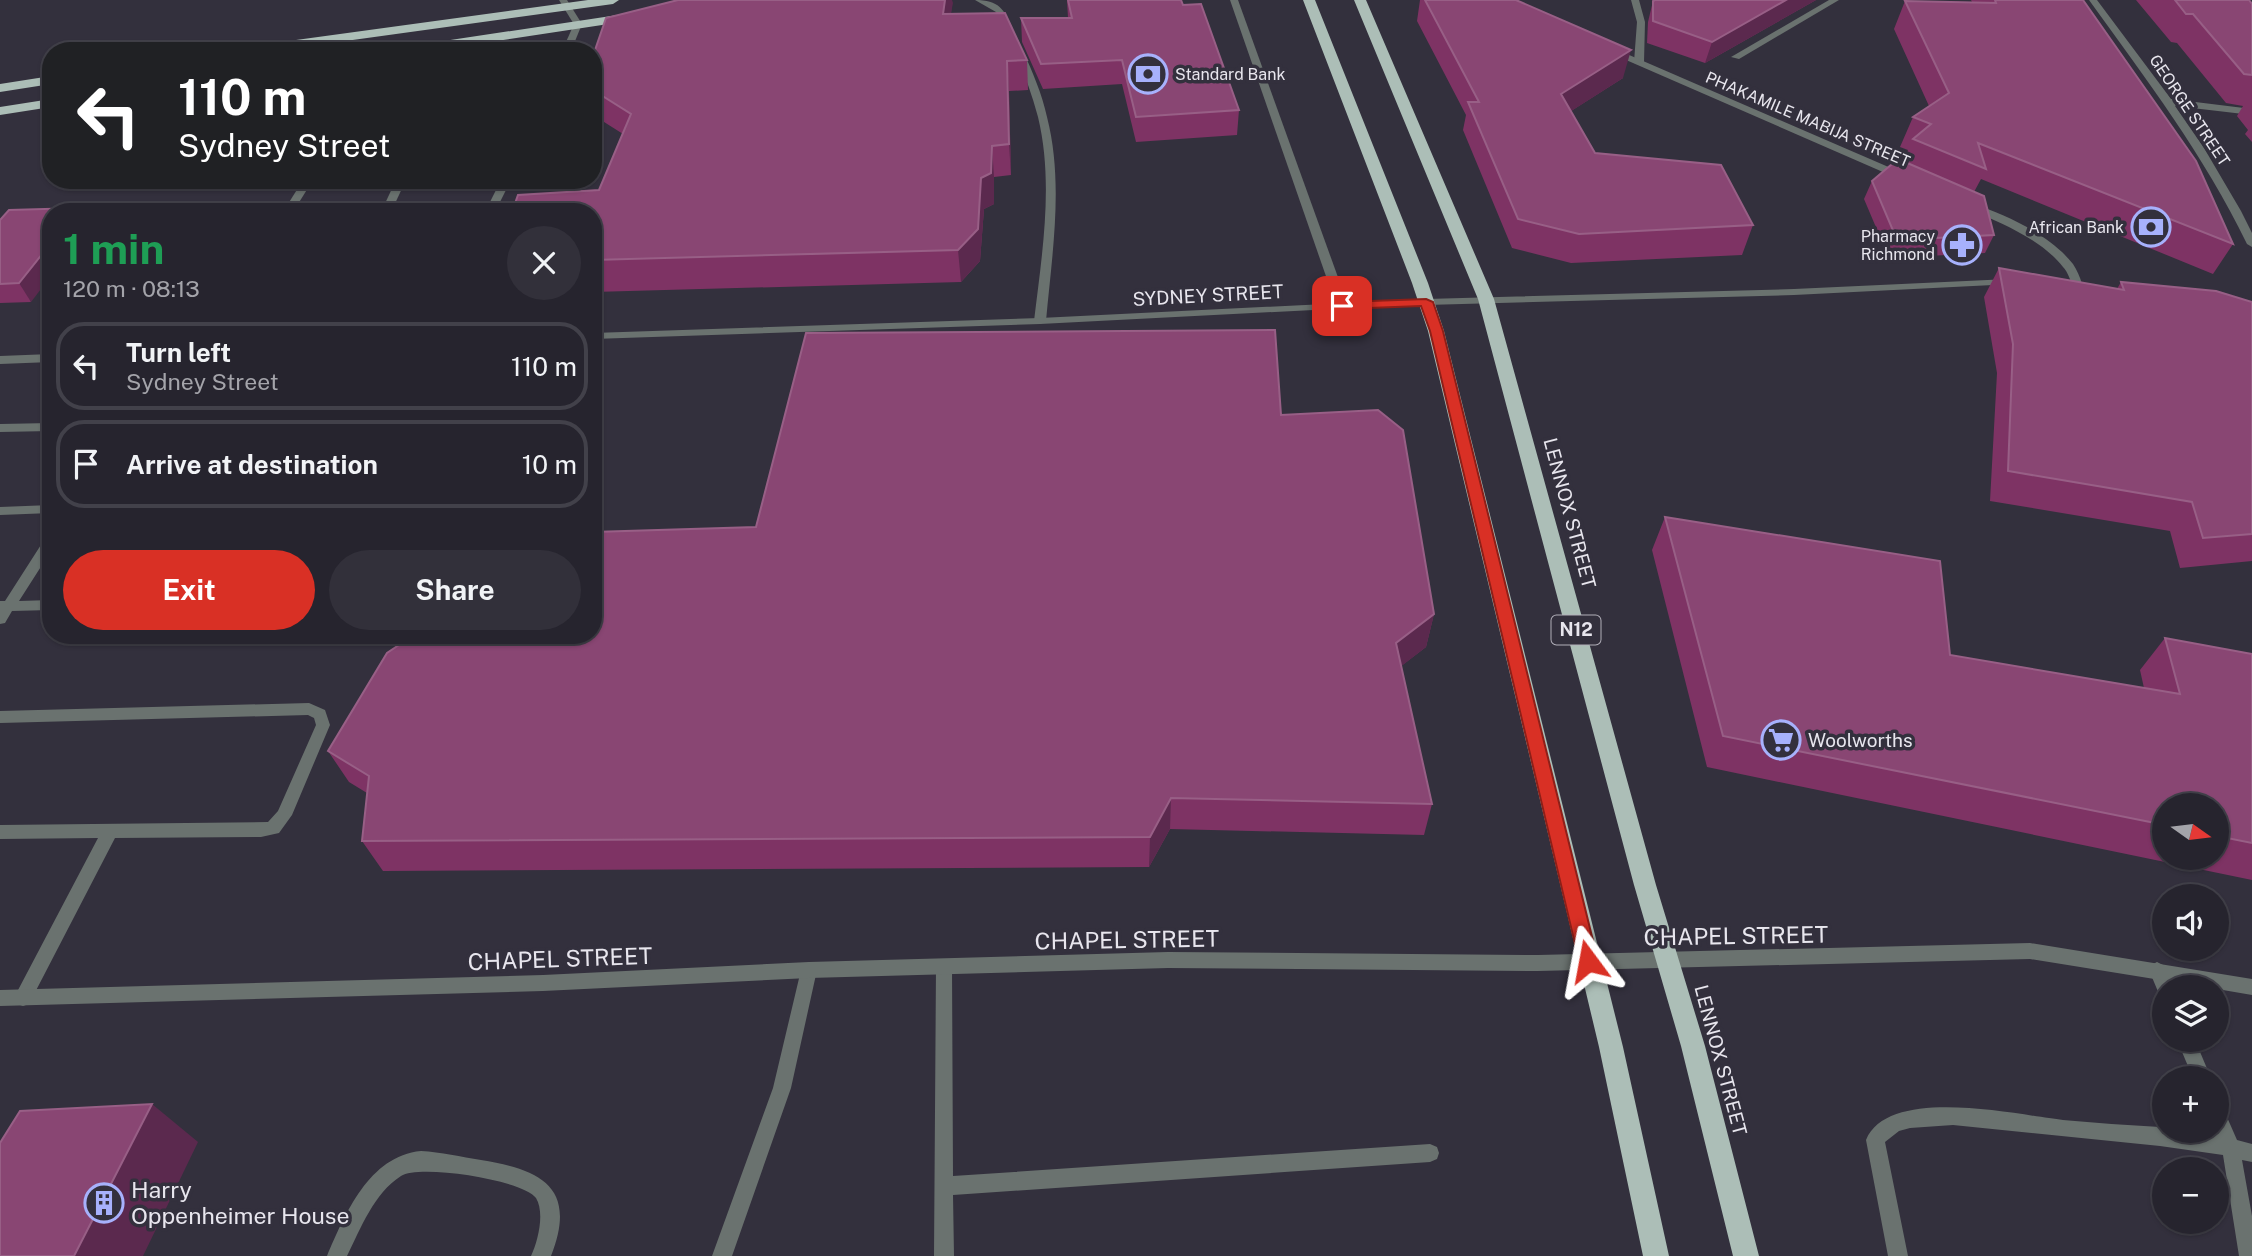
<!DOCTYPE html>
<meta charset="utf-8">
<style>
:root{--surface:#26242e;--page:#32303a;--text:#f1f3f6;--muted:#a4a4aa;--line:#42414a;--accent:#d93025}
body{margin:0;font-family:"Public Sans",sans-serif;background:var(--page);color:var(--text);height:100vh;display:flex;flex-direction:column;font-size:26px;white-space:nowrap}
*{box-sizing:border-box;margin:0}
p{font-size:23px;color:var(--muted)}
.icon{flex:none;width:38px;height:38px;fill:none;stroke:currentColor;stroke-width:2;stroke-linecap:round;stroke-linejoin:round}
.map{position:relative;flex:1;overflow:hidden}
.details{position:absolute;left:42px;top:203px;width:560px;height:441px;display:flex;flex-direction:column;background:var(--surface);border-radius:28px;box-shadow:0 2px 5px #0004,0 0 0 2px var(--line)}
.details>*{flex:none}
.hud{position:absolute;left:42px;top:42px;width:560px;height:147px;border-radius:28px;box-shadow:0 2px 5px #0004,0 0 0 2px var(--line);background:#202124;color:#fff;overflow:hidden}
.needle{width:46px;rotate:104deg}
.tools{position:absolute;left:2152px;top:793px;display:grid;gap:14px}
.tools a{display:grid;place-items:center;width:77px;height:77px;border-radius:50%;background:var(--surface);box-shadow:0 2px 5px #0004,0 0 0 2px var(--line);font-size:35px}
.pin{position:absolute;display:grid;place-items:center;width:60px;height:60px;color:#fff;margin:-30px;border-radius:14px;box-shadow:0 4px 10px #0006}
.me{position:absolute;width:77px;margin:-38px;rotate:347deg;stroke-linejoin:round;filter:drop-shadow(0 0 5px #0008)}
.turn{display:flex;align-items:center;gap:24px;height:147px;padding:0 21px;font-size:32px}
.turn .icon{width:91px;height:91px;stroke-width:2.5}
.turn b{display:block;font-size:49px;line-height:60px}
.round{display:grid;place-items:center;flex:none;width:74px;height:74px;border-radius:37px;background:var(--page)}
.headline{display:flex;align-items:center;justify-content:space-between;height:119px;padding:0 21px}
h1{font-size:42px;font-weight:700;line-height:52px;color:#1e9e55}
.button{display:flex;gap:14px;margin-top:auto;padding:14px 21px}
.button a{flex:1;height:80px;border-radius:42px;background:var(--accent);color:#fff;font-size:28px;font-weight:700;line-height:80px;text-align:center}
.button a+a{background:var(--page);color:var(--text)}
ul{padding:0;list-style:none}
li{display:flex;align-items:center;gap:21px;height:88px;margin:0 14px 10px;padding:0 7px;border:4px solid var(--line);border-radius:28px}
li div{flex:1}
li b{display:block;font-size:26px}
li em{font-style:normal}
.map>svg:first-child{display:block}
.lines{fill:none;stroke-linecap:round;stroke-linejoin:round}
.service{fill:#6a726f;fill-rule:evenodd}
.minor{fill:#6a726f;fill-rule:evenodd}
.tertiary{fill:#6a726f;fill-rule:evenodd}
.trunk{fill:#acbeb7;fill-rule:evenodd}
.wall{fill:#7e3364;fill-rule:evenodd}
.shaded-wall{fill:#5b294e}
.building{fill:#894673;stroke:#985f86;stroke-width:2}
.route{fill:#d93025;stroke:#8d1f18;stroke-width:2}
.labels{text-anchor:middle;stroke-width:7;stroke-linejoin:round;paint-order:stroke}
.far-poi-label{font-size:16px;fill:#e8e6ee;stroke:#33303d;text-anchor:end}
.far-street-label{font-size:16px;fill:#e8e6ee;stroke:#33303d}
.shield{fill:#33303d;stroke:#b2afb9;stroke-width:2}
.shield-label{font-size:18px;font-weight:bold;fill:#e8e6ee}
.street-label{font-size:19px;fill:#e8e6ee;stroke:#33303d}
.poi-label{font-size:19px;fill:#e8e6ee;stroke:#33303d;text-anchor:start}
.near-street-label{font-size:23px;fill:#e8e6ee;stroke:#33303d}
.near-poi-label{font-size:23px;fill:#e8e6ee;stroke:#33303d;text-anchor:start}
</style>
<div class="map">
<svg width="2252" height="1256" viewBox="0 0 2252 1256">
<rect width="100%" height="100%" fill="#33303d"/>
<g class="lines">
<g class="service">
<path d="M975 0C999 0 1004 9 1013 29L1012 31H1006L996 12Z"/>
<polygon points="1230,0 1238,0 1348,305 1346,307 1338,307 1336,305"/>
<polygon points="1631,0 1639,0 1645,22 1644,62 1639,65 1634,62 1637,22"/>
<polygon points="1829,0 1839,0 1739,59 1731,57"/>
<polygon points="578,21 582,24 571,51 562,51 574,24"/>
<path d="M1019 48 1023 51C1033 73 1042 94 1047 117 1064 183 1052 254 1046 321L1040 324 1034 321C1042 254 1054 183 1038 117 1032 94 1024 73 1015 51Z"/>
<polygon points="303,180 313,180 293,212 283,212"/>
<polygon points="396,180 406,180 391,212 381,212"/>
<polygon points="501,180 511,180 495,212 485,212"/>
<polygon points="51,423 51,431 0,432 0,424"/>
<polygon points="51,505 51,513 0,515 0,507"/>
<polygon points="51,535 51,551 19,601 51,600 51,610 12,611 5,623 0,624 0,601 5,601 46,537"/>
<polygon points="309,703 325,710 330,725 292,815 279,833 261,837 115,838 29,1004 23,1006 17,1004 14,998 17,992 98,838 0,839 0,825 268,822 278,811 316,725 314,718 308,715 0,723 0,711"/>
<polygon points="944,959 950,962 952,967 953,1176 1430,1144 1437,1147 1439,1153 1437,1159 1430,1162 953,1195 954,1256 934,1256 936,967 938,962"/>
<polygon points="809,962 815,965 817,970 791,1088 732,1256 712,1256 773,1088 801,970 803,965"/>
<polygon points="2157,962 2163,965 2173,987 2165,987 2165,996 2159,994 2149,970 2151,965"/>
<polygon points="2177,1040 2195,1040 2211,1078 2193,1078"/>
<path d="M2217 1105 2223 1108 2237 1140 2252 1144V1162L2242 1160 2252 1216V1256H2239L2223 1155 2160 1146 1953 1125 1910 1128 1899 1131 1885 1142 1908 1256H1888L1866 1140C1889 1085 2017 1115 2063 1120 2095 1123 2128 1125 2160 1127L2165 1128V1130H2187L2217 1135 2215 1130H2217Z"/>
<path d="M421 1151C441 1152 461 1157 481 1160 541 1170 578 1187 551 1256H531C538 1241 545 1213 536 1198 523 1180 420 1164 401 1176 374 1193 361 1228 347 1256H327C345 1214 369 1156 421 1151Z"/>
</g>
<g class="minor">
<polygon points="559,0 567,0 582,24 581,26 575,26"/>
<path d="M2089 0H2097L2171 99 2252 109V115L2175 106 2204 148 2241 211 2252 233V247L2247 244C2204 155 2146 79 2089 0Z"/>
<polygon points="1613,48 1907,175 1908,177 1899,179 1610,53 1609,51"/>
<path d="M1973 204C2006 214 2051 236 2073 264 2077 270 2080 277 2082 284L2081 286H2073C2070 280 2068 272 2063 267 2041 239 2001 223 1969 209V205Z"/>
<polygon points="1426,299 1432,302 1430,304 1040,324 593,339 593,333 1040,318"/>
<polygon points="51,354 51,362 0,364 0,356"/>
<polygon points="2030,943 2252,979 2252,995 2217,989 2217,987 2204,987 2030,959 1538,971 1168,968 809,978 543,991 0,1006 0,990 543,975 809,962 1168,952 1538,955"/>
</g>
<polygon class="tertiary" points="2009,279 2013,280 2013,284 1794,295 1426,305 1420,302 1426,299 1794,289"/>
<g class="trunk">
<polygon points="588,0 619,0 613,4 273,51 239,51 245,47"/>
<polygon points="1303,0 1315,0 1428,283 1444,331 1623,1047 1669,1256 1643,1256 1599,1047 1428,331 1412,283"/>
<polygon points="1354,0 1366,0 1494,299 1656,885 1705,1046 1759,1256 1733,1256 1681,1046 1634,885 1478,299"/>
<polygon points="631,13 637,17 635,20 430,51 398,51 404,47"/>
<polygon points="51,76 51,84 0,92 0,84"/>
<polygon points="51,99 51,107 0,115 0,107"/>
</g>
</g>
<g class="wall">
<polygon points="678,0 952,0 951,14 1027,60 1028,90 1009,91 1011,175 994,177 994,204 984,209 980,261 961,282 593,292 593,212 599,190 623,134 593,115 593,90"/>
<polygon points="1067,0 1181,0 1239,110 1237,135 1136,142 1122,84 1043,89 1022,42 1021,18 1068,18"/>
<polygon points="1420,0 1516,0 1623,78 1571,111 1595,153 1753,225 1742,255 1571,263 1512,248 1463,130 1466,115 1417,21"/>
<polygon points="1655,0 1816,0 1705,63 1647,43 1648,22 1653,1"/>
<polygon points="1971,0 2083,0 2233,244 2213,274 1981,179 1974,192 1994,235 1985,253 1889,258 1864,199 1872,181 1903,162 1908,150 1900,147 1913,117 1929,106 1894,29 1905,1 1972,2"/>
<polygon points="2136,0 2249,0 2252,4 2252,142 2245,134 2248,130 2237,116 2243,106 2226,103 2177,43 2171,42"/>
<polygon points="0,220 31,302 0,303"/>
<polygon points="1999,268 2117,289 2121,282 2252,302 2252,561 2180,568 2170,531 1990,501 1997,373 1984,297"/>
<polygon points="1281,415 1434,614 1426,647 1401,666 1432,804 1424,835 1170,829 1149,867 383,871 362,841 367,793 349,782 328,751 756,527"/>
<path d="M1665 517 1950 655 2144 688 2140 670 2165 638 2252 654V880L1707 767 1652 550ZM2165 805H2217V858H2165Z"/>
</g>
<g class="shaded-wall">
<polygon points="945,0 952,0 953,3 945,43 943,14"/>
<polygon points="1786,0 1816,0 1705,63 1712,42"/>
<polygon points="1631,50 1623,78 1554,122 1561,94"/>
<polygon points="1007,61 1009,91 1011,175 1009,144"/>
<polygon points="992,146 994,177 994,204 984,209 980,261 961,282 958,250"/>
<polygon points="51,243 51,276 31,302 19,283"/>
<polygon points="1434,614 1426,647 1390,675 1396,643"/>
<polygon points="1171,798 1170,829 1149,867 1150,837"/>
<polygon points="152,1104 198,1142 143,1256 74,1256"/>
</g>
<g class="building">
<polygon points="678,0 945,0 943,14 1005,13 1027,60 1007,61 1009,144 992,146 991,173 981,178 978,229 958,250 593,260 593,212 512,212 518,195 599,190 631,114 593,90 593,56 606,18"/>
<polygon points="1068,0 1181,0 1183,5 1201,4 1239,110 1136,117 1122,60 1041,64 1021,18 1072,18"/>
<polygon points="1425,0 1516,0 1631,50 1561,94 1595,153 1721,165 1753,225 1579,234 1518,219 1468,102 1479,102"/>
<polygon points="1655,0 1786,0 1712,42 1653,21 1653,1"/>
<polygon points="1995,0 2083,0 2196,161 2233,244 1978,143 1986,169 1913,139 1931,124 1913,117 1949,93 1905,1 1996,3"/>
<polygon points="2175,0 2249,0 2252,4 2252,75 2244,74 2193,14 2186,14"/>
<polygon points="1898,159 1984,196 1994,235 1897,240 1872,181"/>
<polygon points="79,208 76,212 51,212 51,243 19,283 0,284 0,220 9,210"/>
<polygon points="1999,268 2124,290 2121,282 2216,291 2252,302 2252,534 2203,538 2192,502 2008,471 2013,344"/>
<polygon points="1275,330 1281,415 1378,410 1403,430 1434,614 1396,643 1432,804 1171,798 1150,837 362,841 369,776 328,751 387,653 414,635 593,635 593,532 756,527 806,333"/>
<polygon points="1665,517 1940,561 1950,655 2180,694 2165,638 2252,654 2252,843 2217,836 2217,805 2165,805 2165,825 1723,736"/>
<polygon points="152,1104 74,1256 0,1256 0,1143 20,1111"/>
</g>
<polygon class="route" points="1426,299 1433,302 1443,331 1598,961 1595,967 1588,970 1582,967 1579,961 1430,331 1421,306 1342,309 1336,306 1342,302"/>
<defs>
<g id="bank-ring" transform="scale(2.0125)"><circle r="9.5" fill="#33303d" stroke="#a7b1fc" stroke-width="1.5"/><path d="M-6-4H6V4H-6ZM0-2.3a2.3 2.3 0 1 0 0 4.6a2.3 2.3 0 1 0 0-4.6Z" fill="#a7b1fc"/></g>
<g id="pharmacy-ring" transform="scale(2.0125)"><circle r="9.5" fill="#33303d" stroke="#a7b1fc" stroke-width="1.5"/><path d="M-2-6h4v4h4v4h-4v4h-4v-4h-4v-4h4Z" fill="#a7b1fc"/></g>
<g id="supermarket-ring" transform="scale(2.0125)"><circle r="9.5" fill="#33303d" stroke="#a7b1fc" stroke-width="1.5"/><path d="M-6-5.5h2.5l.6 2H6L4.5 2H-2.5L-4.4-4H-6ZM-1.5 3.2a1.3 1.3 0 1 0 .1 0ZM3 3.2a1.3 1.3 0 1 0 .1 0Z" fill="#a7b1fc"/></g>
<g id="building-ring" transform="scale(2.0125)"><circle r="9.5" fill="#33303d" stroke="#a7b1fc" stroke-width="1.5"/><path d="M-4-6H4V6H1V3H-1V6H-4ZM-2.5-4.3h1.7v1.8h-1.7ZM.8-4.3h1.7v1.8H.8ZM-2.5-1h1.7V.8h-1.7ZM.8-1h1.7V.8H.8Z" fill="#a7b1fc"/></g>
</defs>
<g fill-rule="evenodd">
<use href="#bank-ring" x="1148" y="74"/>
<use href="#bank-ring" x="2151" y="227"/>
<use href="#pharmacy-ring" x="1962" y="245"/>
<use href="#supermarket-ring" x="1781" y="740"/>
<use href="#building-ring" x="104" y="1203"/>
</g>
<g class="labels">
<g class="far-poi-label">
<text x="1175" y="80" text-anchor="start">Standard Bank</text>
<text x="2124" y="233">African Bank</text>
<text x="1935" y="242">Pharmacy<tspan x="1935" dy="18">Richmond</tspan></text>
</g>
<g class="far-street-label">
<text transform="translate(2190 110) rotate(56)" y="6">GEORGE STREET</text>
<text transform="translate(1808 119) rotate(23)" y="6">PHAKAMILE MABIJA STREET</text>
</g>
<rect class="shield" x="1551.5" y="615.5" width="49" height="29" rx="5"/>
<g class="shield-label">
<text x="1576" y="636">N12</text>
</g>
<g class="street-label">
<text transform="translate(1208 295) rotate(-3)" y="7">SYDNEY STREET</text>
<text transform="translate(1570 513) rotate(75)" y="7">LENNOX STREET</text>
<text transform="translate(1721 1060) rotate(75)" y="7">LENNOX STREET</text>
</g>
<g class="poi-label">
<text x="1808" y="747">Woolworths</text>
</g>
<g class="near-street-label">
<text transform="translate(1736 936) rotate(-1)" y="8">CHAPEL STREET</text>
<text transform="translate(1127 940) rotate(-1)" y="8">CHAPEL STREET</text>
<text transform="translate(560 959) rotate(-2)" y="8">CHAPEL STREET</text>
</g>
<g class="near-poi-label">
<text x="131" y="1198">Harry<tspan x="131" dy="26">Oppenheimer House</tspan></text>
</g>
</g>
</svg>
<div class="tools">
<a><svg class="needle" viewBox="-14 -14 28 28"><path d="M0-13l5 13h-10z" fill="#e53935"/><path d="M0 13l5-13h-10z" fill="#a4a4aa"/></svg></a>
<a><svg class="icon" aria-label="sound" viewBox="0 0 24 24"><path d="M4 9h4l5-4v14l-5-4H4zM17 9q2 3 0 6"/></svg></a>
<a><svg class="icon" aria-label="layers" viewBox="0 0 24 24"><path d="M12 4l9 5-9 5-9-5zM3 14l9 5 9-5"/></svg></a>
<a>+</a>
<a>−</a>
</div>
<div class="pin" style="left:1342px;top:306px;background:#d93025"><svg class="icon" aria-label="arrive" viewBox="0 0 24 24"><path d="M6 21V4h12l-3 4 3 4H6"/></svg></div>
<svg class="me" style="left:1588px;top:961px" viewBox="-20 -20 40 40"><path d="M0-17L14 15 0 8-14 15z" fill="#d93025" stroke="#fff" stroke-width="4"/></svg>
<div class="hud">
<div class="turn"><svg class="icon" aria-label="left" viewBox="0 0 24 24"><path d="M17 20v-9H6M10 6l-5 5 5 5"/></svg><div><b>110 m</b>Sydney Street</div></div>
</div>
<section class="details">
<div class="headline"><div><h1>1 min</h1><p>120 m · 08:13</p></div><a class="round"><svg class="icon" aria-label="close" viewBox="0 0 24 24"><path d="M6 6l12 12M18 6L6 18"/></svg></a></div>
<ul>
<li><svg class="icon" aria-label="left" viewBox="0 0 24 24"><path d="M17 20v-9H6M10 6l-5 5 5 5"/></svg><div><b>Turn left</b><p>Sydney Street</p></div><em>110 m</em></li>
<li><svg class="icon" aria-label="arrive" viewBox="0 0 24 24"><path d="M6 21V4h12l-3 4 3 4H6"/></svg><div><b>Arrive at destination</b></div><em>10 m</em></li>
</ul>
<div class="button"><a>Exit</a><a>Share</a></div>
</section>
</div>
